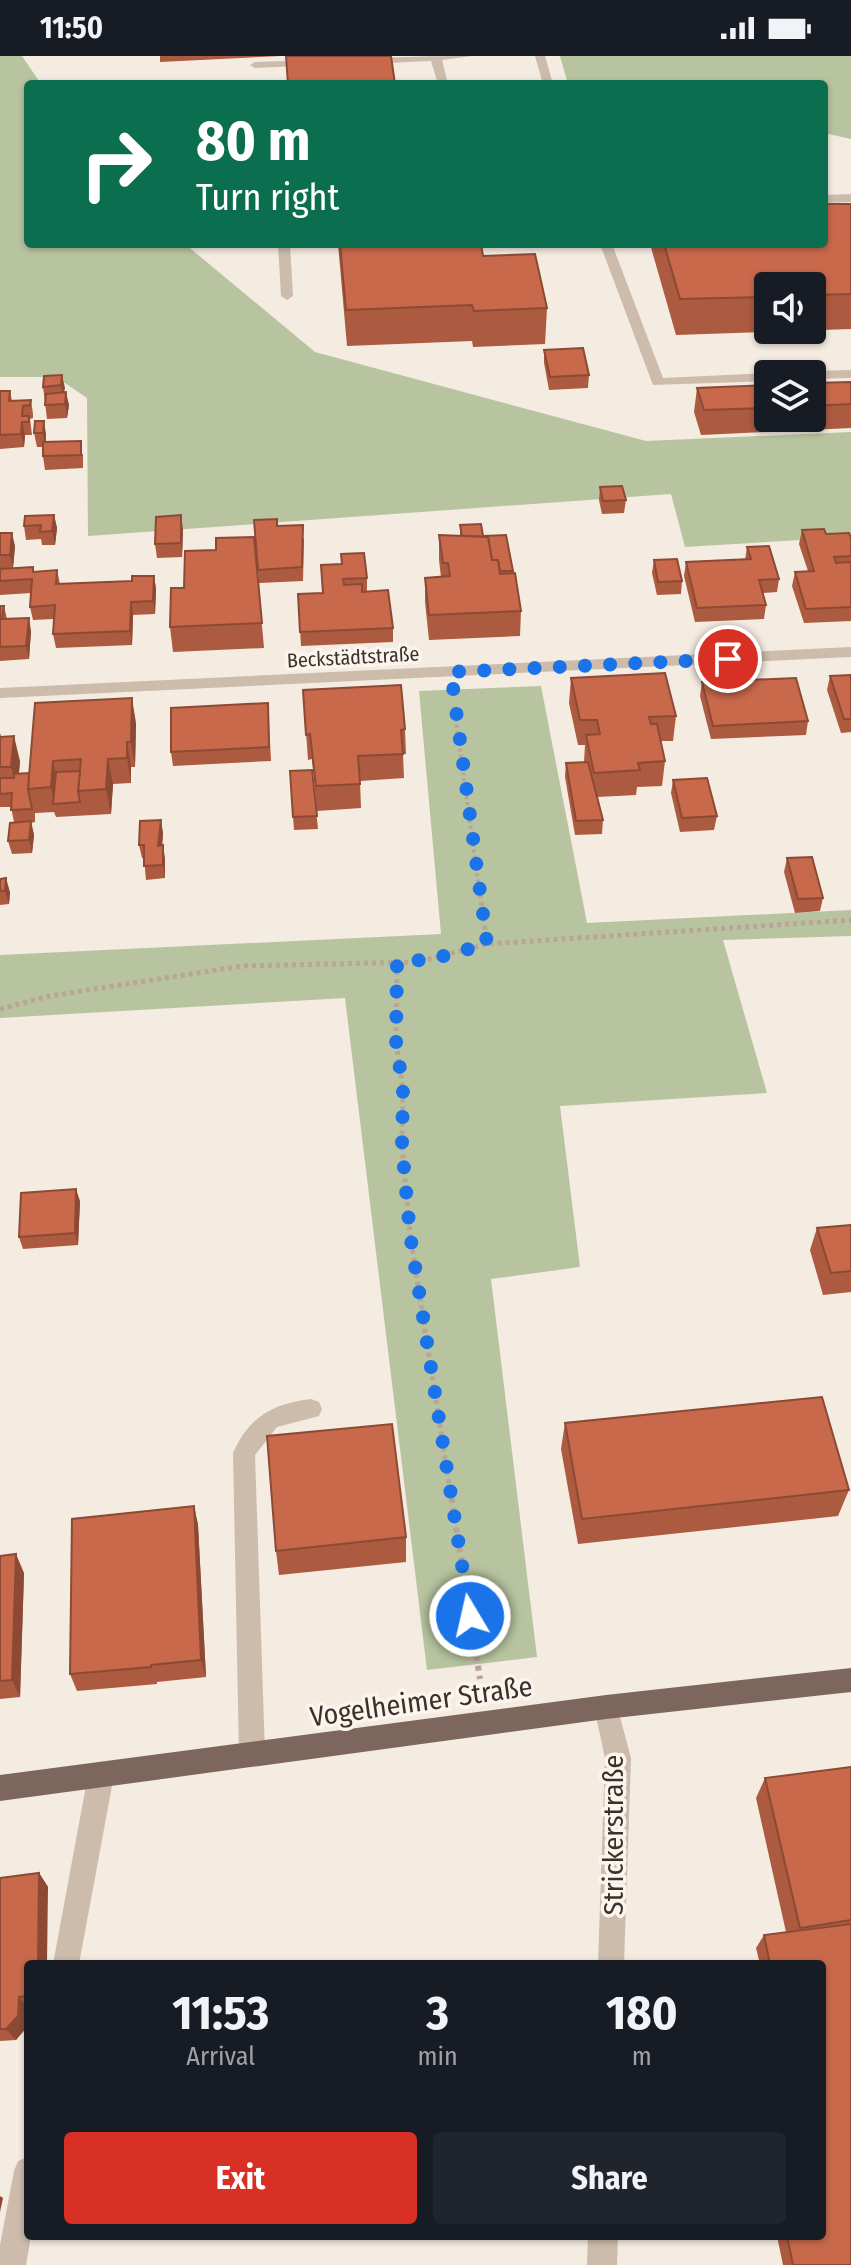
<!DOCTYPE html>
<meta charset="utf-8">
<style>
:root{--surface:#171b24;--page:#20242c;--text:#f1f3f6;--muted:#9ea1a6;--accent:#d93025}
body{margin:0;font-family:"Fira Sans Condensed",sans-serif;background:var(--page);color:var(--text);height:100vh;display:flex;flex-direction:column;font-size:30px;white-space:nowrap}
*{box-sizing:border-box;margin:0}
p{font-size:26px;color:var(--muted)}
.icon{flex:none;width:44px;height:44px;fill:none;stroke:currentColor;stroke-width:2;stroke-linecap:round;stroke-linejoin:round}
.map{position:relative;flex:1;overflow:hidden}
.details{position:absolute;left:24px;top:1904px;width:802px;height:280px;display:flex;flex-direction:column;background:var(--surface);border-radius:8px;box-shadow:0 2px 6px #0004}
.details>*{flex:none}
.guide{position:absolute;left:24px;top:24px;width:804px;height:168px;border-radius:8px;box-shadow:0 2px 6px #0004;background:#0b6e4f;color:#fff;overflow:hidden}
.controls{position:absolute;left:754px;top:216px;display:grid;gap:16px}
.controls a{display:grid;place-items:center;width:72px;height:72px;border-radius:8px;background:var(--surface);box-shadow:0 2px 6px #0004;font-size:40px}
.pin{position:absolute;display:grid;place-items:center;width:68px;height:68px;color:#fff;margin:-34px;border:4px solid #fff;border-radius:50%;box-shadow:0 2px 8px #0007}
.me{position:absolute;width:88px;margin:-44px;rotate:351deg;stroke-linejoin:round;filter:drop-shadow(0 0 6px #0008)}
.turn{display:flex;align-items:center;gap:28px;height:168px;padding:0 40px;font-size:36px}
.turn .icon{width:104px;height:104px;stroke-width:2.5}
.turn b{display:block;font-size:56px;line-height:68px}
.eta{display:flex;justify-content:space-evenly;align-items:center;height:136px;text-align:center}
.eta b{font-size:48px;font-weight:700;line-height:56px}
.primary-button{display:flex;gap:16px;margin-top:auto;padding:16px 40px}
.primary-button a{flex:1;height:92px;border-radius:8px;background:var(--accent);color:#fff;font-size:32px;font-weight:700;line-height:92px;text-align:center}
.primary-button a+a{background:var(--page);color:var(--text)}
.status{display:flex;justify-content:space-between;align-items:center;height:56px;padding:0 40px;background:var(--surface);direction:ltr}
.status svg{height:22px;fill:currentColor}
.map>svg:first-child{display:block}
.green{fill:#b8c4a0}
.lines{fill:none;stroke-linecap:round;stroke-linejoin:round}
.path-far2{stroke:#b9a596;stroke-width:4;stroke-dasharray:3 3;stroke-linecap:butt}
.path-far1{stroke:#b9a596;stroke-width:5;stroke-dasharray:4 4;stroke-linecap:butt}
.path{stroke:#b9a596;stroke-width:6;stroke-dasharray:5 5;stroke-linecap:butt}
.minor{fill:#cdbbac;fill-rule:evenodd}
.major{fill:#7d675c;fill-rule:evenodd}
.wall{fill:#ac5a40;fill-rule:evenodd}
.shaded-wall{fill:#8c4a34}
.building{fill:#c8694b;stroke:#8c4a34;stroke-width:2}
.route{stroke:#1a73e8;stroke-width:14;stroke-dasharray:0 25.2}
.labels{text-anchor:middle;stroke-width:7;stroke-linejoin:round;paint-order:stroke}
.far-street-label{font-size:20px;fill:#3b302b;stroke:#fbf5ee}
.near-street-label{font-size:28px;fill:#3b302b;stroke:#fbf5ee}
</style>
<div class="status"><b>11:50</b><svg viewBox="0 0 49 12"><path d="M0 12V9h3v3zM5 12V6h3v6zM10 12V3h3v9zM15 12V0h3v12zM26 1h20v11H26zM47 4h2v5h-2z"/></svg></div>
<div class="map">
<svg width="851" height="2209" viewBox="0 0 851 2209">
<rect width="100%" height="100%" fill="#f4ebe1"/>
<g class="green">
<polygon points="0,0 22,0 41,28 28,28 28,188 185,188 315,296 646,385 851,376 851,481 685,491 671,438 88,480 87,342 56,321 0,321"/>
<polygon points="560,0 851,0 851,83 824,77 824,28 568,28"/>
<polygon points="541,630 587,867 851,854 851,880 723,884 767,1037 560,1050 580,1211 491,1223 537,1601 427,1614 345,942 0,962 0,899 441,878 419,635"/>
</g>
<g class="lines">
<polyline class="path-far2" points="454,651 479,832"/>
<g class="path-far1">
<polyline points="479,830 487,888"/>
<polyline points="397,907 396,985 403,1034 402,1090 410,1178 450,1434"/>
<polyline points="0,953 50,940 242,910 417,906 487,888 851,864"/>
</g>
<polyline class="path" points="450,1432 480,1623"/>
<g class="minor">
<path d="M472 0 442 4 448 28H438L431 5 367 8 362 5C378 0 449 0 472 0Z"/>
<polygon points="535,0 545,0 553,28 543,28"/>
<polygon points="315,4 320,7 319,9 255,12 250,9 255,6"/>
<polygon points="851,138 851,146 824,147 824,139"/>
<polygon points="278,188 290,188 293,240 287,244 281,240"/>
<polygon points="600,188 612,188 663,322 768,317 772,318 768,318 768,325 653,329"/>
<polygon points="851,314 851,322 812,323 812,318 806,318 812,315"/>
<polygon points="851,591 851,601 0,642 0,632"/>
<path d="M311 1343 319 1346 322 1353 319 1360 277 1371 255 1399 265 1698 261 1707 252 1710 243 1707 239 1698 233 1397C249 1361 272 1348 311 1343Z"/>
<polygon points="606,1639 615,1642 631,1702 624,1908 598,1908 605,1702 594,1651 597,1642"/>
<polygon points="101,1706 110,1710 114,1719 79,1908 53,1908 88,1719 92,1710"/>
<polygon points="28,2101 28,2180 31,2180 26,2209 0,2209 0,2189 14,2115 18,2105"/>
<polygon points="588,2180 618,2180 617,2209 587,2209"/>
</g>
<polygon class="major" points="851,1612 851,1636 606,1663 0,1745 0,1719 606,1639"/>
</g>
<g class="wall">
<polygon points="160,0 281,0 160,6"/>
<path d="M851 148V273L676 279 650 188H824ZM768 230H812V274H768Z"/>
<polygon points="338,188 481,188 483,200 547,252 545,288 473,291 472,285 347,290"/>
<polygon points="544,294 589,319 588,332 549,334 544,307"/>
<polygon points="62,319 64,336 69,349 67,362 47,363 43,331"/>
<polygon points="851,326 851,372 701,379 694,356 697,332 768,329 768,362 812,362 812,327"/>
<polygon points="0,335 10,335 12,345 31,344 33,358 33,362 30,363 32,379 25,379 24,391 0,393"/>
<polygon points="35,365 46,378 46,386 83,398 83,412 45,414 43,400 43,391 37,391 34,377"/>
<polygon points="600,431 626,444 624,457 602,458 599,444"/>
<polygon points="54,459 57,472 55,489 42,489 41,483 26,484 24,470"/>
<polygon points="277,463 278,470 304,483 303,525 259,527 254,464"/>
<polygon points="460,469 483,480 513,515 521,555 520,580 429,584 425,546 425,522 441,521 439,504 439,479 460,480"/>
<polygon points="183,473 182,501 157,502 155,488"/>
<polygon points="802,474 851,482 851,565 804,567 792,530 795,516 808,515 799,488"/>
<polygon points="0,477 15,490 13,512 33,511 34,516 57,514 60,528 132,525 154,520 156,533 155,558 133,559 132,589 56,592 53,578 54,563 33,564 30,551 31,537 0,539"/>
<polygon points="254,481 264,592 173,596 170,571 184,532 216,494"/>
<polygon points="747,491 779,523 777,536 763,537 766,549 764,563 695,566 684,520 686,506 745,504"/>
<polygon points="654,504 682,525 681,538 657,539 652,517"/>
<polygon points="321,509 367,522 367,535 393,572 393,586 301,590 298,538 323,537"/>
<polygon points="0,550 4,550 7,563 31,575 29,603 0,605"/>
<polygon points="851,619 851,676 841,677 827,634 830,620"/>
<polygon points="571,622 676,660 673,685 661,685 665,705 662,730 637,731 636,739 597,741 603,764 602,778 575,779 565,721 566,707 584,706 585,689 578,689 569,647"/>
<polygon points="702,626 808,665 806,679 711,683 700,640"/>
<polygon points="303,634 405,673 406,698 403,698 404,722 360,725 361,752 317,755 312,703 308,704"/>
<polygon points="35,647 136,667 135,711 131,711 131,727 113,728 111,758 56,761 54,756 35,757 35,766 31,767 34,779 32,797 12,798 8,785 14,766 11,751 0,751 0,677 1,680 20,705 19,718 29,717"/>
<polygon points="268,647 271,705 173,710 171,696"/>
<polygon points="312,714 318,773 294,774 290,715"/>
<polygon points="673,724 717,760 714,774 680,776 671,737"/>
<polygon points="161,764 163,778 162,789 165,803 165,822 146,824 144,802 142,802 139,789"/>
<polygon points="787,802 823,842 820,855 795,857 784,816"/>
<polygon points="0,823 10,836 9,848 0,849"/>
<polygon points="80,1145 78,1189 23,1193 19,1181"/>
<polygon points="851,1169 851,1236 823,1239 810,1194 817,1172"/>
<polygon points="565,1367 849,1434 838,1460 578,1488 561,1393"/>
<polygon points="194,1450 198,1469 206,1621 157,1626 157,1628 77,1635 70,1618"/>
<polygon points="406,1481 406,1506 279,1519 276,1495"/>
<polygon points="0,1500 24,1517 20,1641 0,1643"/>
<polygon points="851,1711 851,2209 783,2209 777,2180 822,2180 822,1908 760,1908 756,1892 764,1879 786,1876 756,1742 765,1722"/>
<polygon points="39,1817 48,1831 28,1908 27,1971 16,1984 0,1985 0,1822"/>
</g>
<g class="shaded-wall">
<polygon points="62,319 65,332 63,343 61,329"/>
<polygon points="66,336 69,349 67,362 65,348"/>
<polygon points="44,365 46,378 45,391 43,377"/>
<polygon points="22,366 25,379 24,391 21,378"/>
<polygon points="54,459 57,472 55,489 52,475"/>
<polygon points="181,459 183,473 182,501 181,487"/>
<polygon points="12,477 15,490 13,512 10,499"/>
<polygon points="154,520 156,533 155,558 153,545"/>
<polygon points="131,546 133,559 132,589 130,575"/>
<polygon points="29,562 31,575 29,603 26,590"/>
<polygon points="132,642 136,667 135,711 131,686"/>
<polygon points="14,680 20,705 17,735 11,711"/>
<polygon points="127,686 131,711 131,727 127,702"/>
<polygon points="108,703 113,728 111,758 106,733"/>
<polygon points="53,705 58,730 54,747 51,731"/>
<polygon points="161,764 163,778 161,803 158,790"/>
<polygon points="31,765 34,779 32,797 29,784"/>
<polygon points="163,789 165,803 165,822 163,809"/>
<polygon points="6,822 10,836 9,848 5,835"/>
<polygon points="76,1133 80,1145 78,1189 75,1177"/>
<polygon points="194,1450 198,1469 206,1621 201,1604"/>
<polygon points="16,1498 24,1517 20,1641 12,1624"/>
<polygon points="39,1817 48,1831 47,1908 38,1908"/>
<polygon points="19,1941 28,1952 27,1971 16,1984 6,1973"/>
<polygon points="0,2140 3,2142 0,2156"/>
</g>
<g class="building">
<polygon points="286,0 391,0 395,28 288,28"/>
<polygon points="824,148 851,148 851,238 812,239 812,230 768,230 768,241 680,243 664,188 824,188"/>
<polygon points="340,188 481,188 483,200 535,198 547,252 474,255 472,249 346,254"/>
<polygon points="583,292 589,319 550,321 544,294"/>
<polygon points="62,319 61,329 43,331 44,320"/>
<polygon points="851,326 851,348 812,350 812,327"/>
<polygon points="768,329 768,352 704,354 697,332"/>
<polygon points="0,335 10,335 9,345 31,344 30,349 23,350 22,360 29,360 29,366 22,366 21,378 0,379"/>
<polygon points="66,336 65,348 45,349 46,338"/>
<polygon points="35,365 44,365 43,377 34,377"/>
<polygon points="81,385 81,399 43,400 43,386"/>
<polygon points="622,430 626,444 603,445 600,431"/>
<polygon points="54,459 52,475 40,476 41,469 24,470 25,460"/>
<polygon points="181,459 181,487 155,488 156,461"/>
<polygon points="277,463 277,470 303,469 302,511 258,514 254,464"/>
<polygon points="481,468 483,480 506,479 513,515 500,515 498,504 492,504 488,481 462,480 460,469"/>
<polygon points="824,473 826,478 849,477 851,482 851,500 834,501 836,507 851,506 851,551 806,553 795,516 814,515 802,474"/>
<polygon points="0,477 12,477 10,499 0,499"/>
<polygon points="439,479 488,481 492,504 498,504 500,518 515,517 521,555 429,559 425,522 450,520 448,507 443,507"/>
<polygon points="254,481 262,567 170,571 171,532 184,532 185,495 216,494 216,482"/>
<polygon points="769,490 779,523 759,524 766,549 697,552 686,506 751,503 747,491"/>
<polygon points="364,497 367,522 343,523 344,529 362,528 362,536 388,534 393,572 300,576 298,538 323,537 321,509 342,508 341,498"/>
<polygon points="677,503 682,525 658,526 654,504"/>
<polygon points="33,511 33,516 57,514 56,528 132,525 132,520 154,520 153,545 131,546 130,575 53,578 55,549 30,551 32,523 0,525 0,513"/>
<polygon points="0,550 4,550 2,563 29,562 26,590 0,591"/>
<polygon points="665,617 676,660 649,661 651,668 657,668 665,705 638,707 640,714 594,717 586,679 600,678 597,664 580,664 571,622"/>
<polygon points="851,619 851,663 844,663 830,620"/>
<polygon points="796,622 808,665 713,670 702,626"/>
<polygon points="401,629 405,673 401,674 403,698 358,700 360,728 316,730 310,678 306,679 303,634"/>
<polygon points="132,642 131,686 127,686 127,702 108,703 106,733 78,735 81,703 53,705 51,731 28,733 35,647"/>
<polygon points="268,647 269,691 171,696 171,652"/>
<polygon points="14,680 11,711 0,711 0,681"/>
<polygon points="588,706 603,764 576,765 566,707"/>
<polygon points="312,714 317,760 293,761 290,715"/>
<polygon points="80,715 78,735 80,746 53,748 56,716"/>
<polygon points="29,717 28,733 32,753 11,754 12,737 0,738 0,722 14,722 14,718"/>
<polygon points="707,722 717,760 682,762 673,724"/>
<polygon points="161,764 158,790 163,789 163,809 144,810 144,789 139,789 140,765"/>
<polygon points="31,765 29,784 8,785 10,767"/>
<polygon points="812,801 823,842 798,843 787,802"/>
<polygon points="6,822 5,835 0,835 0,823"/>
<polygon points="76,1133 75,1177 19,1181 21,1137"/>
<polygon points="851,1169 851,1215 831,1217 817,1172"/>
<polygon points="822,1341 849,1434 582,1463 565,1367"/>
<polygon points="392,1368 406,1481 276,1495 267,1380"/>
<polygon points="194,1450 201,1604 151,1609 151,1611 70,1618 72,1463"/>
<polygon points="16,1498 12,1624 0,1625 0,1500"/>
<polygon points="851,1711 851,1864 800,1872 765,1722"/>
<polygon points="39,1817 38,1908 28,1908 28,1940 19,1941 18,1960 6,1973 0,1973 0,1822"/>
<polygon points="851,1868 851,2209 793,2209 787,2180 822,2180 822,1908 770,1908 764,1879"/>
</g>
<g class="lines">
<polyline class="route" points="470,1560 410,1178 402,1090 403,1034 396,985 397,907 436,902 487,888 451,616 728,603"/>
</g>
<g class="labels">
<g class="far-street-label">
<text transform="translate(353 601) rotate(-3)" y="7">Beckstädtstraße</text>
</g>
<g class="near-street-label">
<text transform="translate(421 1645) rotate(-8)" y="10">Vogelheimer Straße</text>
<text transform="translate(613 1779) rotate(-90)" y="10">Strickerstraße</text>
</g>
</g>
</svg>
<div class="controls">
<a><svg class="icon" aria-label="sound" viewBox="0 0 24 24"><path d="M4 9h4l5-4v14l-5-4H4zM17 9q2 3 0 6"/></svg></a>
<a><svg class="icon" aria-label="layers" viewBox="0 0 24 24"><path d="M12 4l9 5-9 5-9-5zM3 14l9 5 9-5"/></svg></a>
</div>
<div class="pin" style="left:728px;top:603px;background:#d93025"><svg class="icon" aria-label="arrive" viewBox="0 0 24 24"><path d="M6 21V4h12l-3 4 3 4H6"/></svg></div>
<svg class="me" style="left:470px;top:1560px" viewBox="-20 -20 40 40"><circle r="17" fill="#1a73e8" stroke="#fff" stroke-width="3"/><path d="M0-11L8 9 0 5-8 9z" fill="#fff"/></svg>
<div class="guide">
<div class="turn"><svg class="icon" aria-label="right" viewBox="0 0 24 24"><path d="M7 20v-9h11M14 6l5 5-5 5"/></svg><div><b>80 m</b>Turn right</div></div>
</div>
<section class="details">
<div class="eta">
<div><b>11:53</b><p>Arrival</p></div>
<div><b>3</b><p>min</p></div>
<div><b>180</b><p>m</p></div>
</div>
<div class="primary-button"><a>Exit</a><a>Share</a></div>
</section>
</div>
